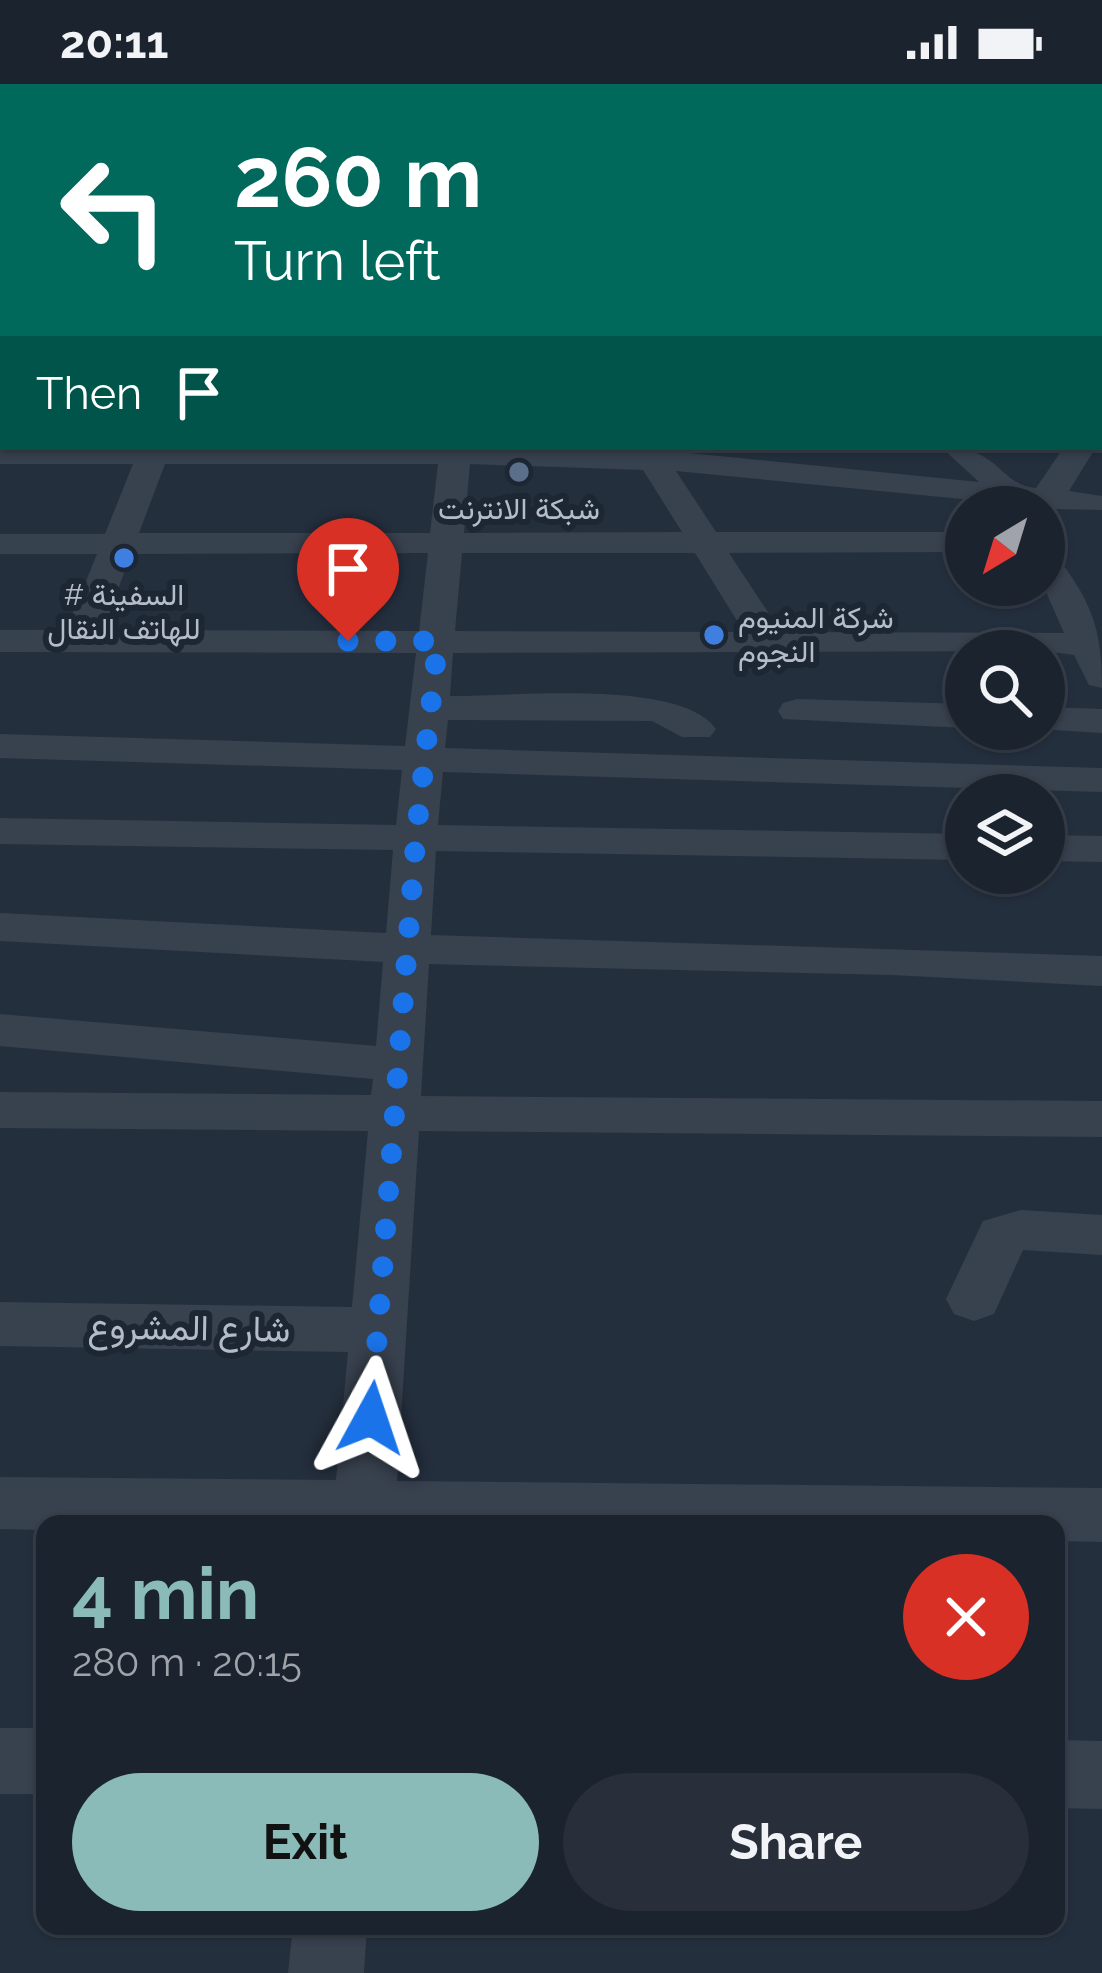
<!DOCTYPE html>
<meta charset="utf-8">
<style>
:root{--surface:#1b232e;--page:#282f3a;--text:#f1f3f6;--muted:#a0a4aa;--line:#39404a;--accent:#8bbbb9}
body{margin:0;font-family:Raleway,Vazirmatn,sans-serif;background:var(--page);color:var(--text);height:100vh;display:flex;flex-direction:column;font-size:45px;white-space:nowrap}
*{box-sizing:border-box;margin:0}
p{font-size:39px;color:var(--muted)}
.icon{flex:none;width:66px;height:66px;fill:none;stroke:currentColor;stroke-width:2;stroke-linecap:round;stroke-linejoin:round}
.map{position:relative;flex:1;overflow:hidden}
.panel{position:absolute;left:36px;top:1431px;width:1029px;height:420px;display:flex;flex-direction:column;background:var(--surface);border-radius:24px;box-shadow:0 3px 9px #0004,0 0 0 3px var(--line)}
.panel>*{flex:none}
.hud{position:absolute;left:0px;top:0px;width:1104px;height:366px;box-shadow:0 3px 9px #0004,0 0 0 3px var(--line);background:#00695c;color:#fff;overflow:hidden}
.needle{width:78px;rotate:218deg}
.fabs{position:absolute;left:945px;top:402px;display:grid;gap:24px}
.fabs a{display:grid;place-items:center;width:120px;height:120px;border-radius:50%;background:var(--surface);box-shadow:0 3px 9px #0004,0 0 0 3px var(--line);font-size:60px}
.pin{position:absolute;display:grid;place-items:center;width:102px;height:102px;color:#fff;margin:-123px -51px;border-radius:50% 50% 50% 0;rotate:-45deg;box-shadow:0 0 12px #0007}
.pin .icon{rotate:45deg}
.me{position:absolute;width:132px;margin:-66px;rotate:5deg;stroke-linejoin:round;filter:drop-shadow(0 0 9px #0008)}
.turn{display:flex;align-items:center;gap:42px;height:252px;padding:0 36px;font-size:54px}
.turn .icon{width:156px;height:156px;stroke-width:2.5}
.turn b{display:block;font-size:84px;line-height:102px}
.then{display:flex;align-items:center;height:114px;padding:0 36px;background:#0003;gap:24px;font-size:45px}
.round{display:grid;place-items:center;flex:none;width:126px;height:126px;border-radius:63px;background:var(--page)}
.head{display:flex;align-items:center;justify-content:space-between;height:204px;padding:0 36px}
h1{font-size:72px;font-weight:700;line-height:90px;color:var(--accent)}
.button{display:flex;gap:24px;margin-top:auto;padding:24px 36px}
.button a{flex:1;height:138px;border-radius:72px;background:var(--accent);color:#111;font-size:48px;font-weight:700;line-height:138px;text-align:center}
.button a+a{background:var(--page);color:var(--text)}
.status{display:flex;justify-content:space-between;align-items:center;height:84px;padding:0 60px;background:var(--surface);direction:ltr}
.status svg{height:33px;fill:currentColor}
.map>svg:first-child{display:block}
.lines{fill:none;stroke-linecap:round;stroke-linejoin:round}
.minor{fill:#38414e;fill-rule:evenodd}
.route{stroke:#1a73e8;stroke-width:21;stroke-dasharray:0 37.8}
.service-dot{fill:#5c6f8a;stroke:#1d2633;stroke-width:4.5}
.shop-dot{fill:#3f7fe0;stroke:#1d2633;stroke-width:4.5}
.labels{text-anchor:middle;stroke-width:12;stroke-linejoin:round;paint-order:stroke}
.far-poi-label{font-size:30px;fill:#b4bcc9;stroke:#1d2633}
.street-label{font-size:36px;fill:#b4bcc9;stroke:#1d2633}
</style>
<div class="status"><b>20:11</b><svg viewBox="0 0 49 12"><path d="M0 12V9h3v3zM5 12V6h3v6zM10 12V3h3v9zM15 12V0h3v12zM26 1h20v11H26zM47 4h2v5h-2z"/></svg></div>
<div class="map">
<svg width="1102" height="1889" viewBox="0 0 1102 1889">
<rect width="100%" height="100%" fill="#242f3e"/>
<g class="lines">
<g class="minor">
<polygon points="0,0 106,0 109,3 3,3 0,8"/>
<polygon points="556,0 576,0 578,3 556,3"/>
<polygon points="706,0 819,0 822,3 708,3"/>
<polygon points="898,0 919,0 922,3 900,3"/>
<rect x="0" y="31" width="3" height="14"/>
<rect x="0" y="99" width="3" height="14"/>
<polygon points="3,195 3,211 0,212 0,196"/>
<rect x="0" y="240" width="3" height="17"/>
<polygon points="3,313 3,331 0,332 0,314"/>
<rect x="1101" y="323" width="1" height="20"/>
<path d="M0 362 669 367 979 398 941 363C1002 363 997 400 1036 404L1064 363H1096L1069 407 1102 412V426L1053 425 1044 431V423L676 387 716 448H966V468L729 469 781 548 1064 549 1043 501 1044 468 1056 471C1092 519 1102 544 1102 604L1089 601 1074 571 1044 567 453 569 450 612C510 613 680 594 716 645L710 653H682L652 637 448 636 445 664 1102 684V708L443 688 438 741 966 750V776L436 767 431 851 1102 872V902L892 891 429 880 421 1012 1102 1017V1053L419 1047 397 1397 1102 1404V1458L1056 1457V1440H45V1446L0 1445V1393L336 1396 348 1268 0 1262V1218L352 1223 368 1047 0 1044V1008L371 1011 373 995 0 962V930L376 962 383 878 0 857V829L386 849 393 766 0 760V734L396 741 402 686 0 674V650L405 662 416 569 0 568V546H66L97 470H0V450H105L133 380H0ZM165 380H438L430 449H139ZM470 380 643 386 682 448 464 449ZM428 469 419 547 103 546 131 470ZM462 469H695L744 548 455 547Z"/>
<polygon points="797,615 966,620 966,644 783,635 778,627 783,619"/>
<polygon points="1044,623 1102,625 1102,649 1037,645 1044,645"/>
<polygon points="1044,751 1102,752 1102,778 1044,777"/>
<polygon points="1021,1126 1102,1131 1102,1171 1023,1166 994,1230 974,1237 954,1230 946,1215 983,1137"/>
<rect x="0" y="1644" width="45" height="66"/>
<polygon points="1056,1656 1102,1657 1102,1725 1056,1724"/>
<polygon points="293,1842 367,1842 364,1889 288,1889"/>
</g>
</g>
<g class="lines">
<polyline class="route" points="348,557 438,557 416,752 371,1334"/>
</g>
<circle class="service-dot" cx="519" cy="388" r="12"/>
<g class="shop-dot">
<circle cx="124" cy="474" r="12"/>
<circle cx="714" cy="551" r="12"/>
</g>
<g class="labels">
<g class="far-poi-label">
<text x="519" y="435">شبكة الانترنت</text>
<text x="124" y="521"># السفينة<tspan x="124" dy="34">للهاتف النقال</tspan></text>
<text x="738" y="544" text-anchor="start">شركة المنيوم<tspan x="738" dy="34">النجوم</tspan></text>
</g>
<g class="street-label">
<text transform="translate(189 1243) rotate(1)" y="13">شارع المشروع</text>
</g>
</g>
</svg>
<div class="fabs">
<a><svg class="needle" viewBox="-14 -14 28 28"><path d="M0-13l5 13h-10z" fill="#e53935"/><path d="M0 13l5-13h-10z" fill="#a0a4aa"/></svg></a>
<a><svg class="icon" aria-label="search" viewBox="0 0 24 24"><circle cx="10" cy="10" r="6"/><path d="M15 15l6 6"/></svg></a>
<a><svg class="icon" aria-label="layers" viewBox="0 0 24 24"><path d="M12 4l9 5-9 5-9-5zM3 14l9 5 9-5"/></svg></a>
</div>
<div class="pin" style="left:348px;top:557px;background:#d93025"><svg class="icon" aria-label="arrive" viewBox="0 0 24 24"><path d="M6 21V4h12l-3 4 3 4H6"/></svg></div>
<svg class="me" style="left:371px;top:1334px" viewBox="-20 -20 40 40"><path d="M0-17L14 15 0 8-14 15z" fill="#1a73e8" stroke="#fff" stroke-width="4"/></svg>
<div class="hud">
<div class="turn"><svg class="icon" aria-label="left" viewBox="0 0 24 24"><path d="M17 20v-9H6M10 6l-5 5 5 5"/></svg><div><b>260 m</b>Turn left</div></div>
<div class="then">Then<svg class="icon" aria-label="arrive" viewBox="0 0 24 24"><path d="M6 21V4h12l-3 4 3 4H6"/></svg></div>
</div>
<section class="panel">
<div class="head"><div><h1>4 min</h1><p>280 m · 20:15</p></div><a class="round" style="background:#d93025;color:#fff"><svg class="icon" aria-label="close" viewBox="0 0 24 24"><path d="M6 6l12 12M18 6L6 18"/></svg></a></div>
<div class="button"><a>Exit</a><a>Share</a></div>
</section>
</div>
